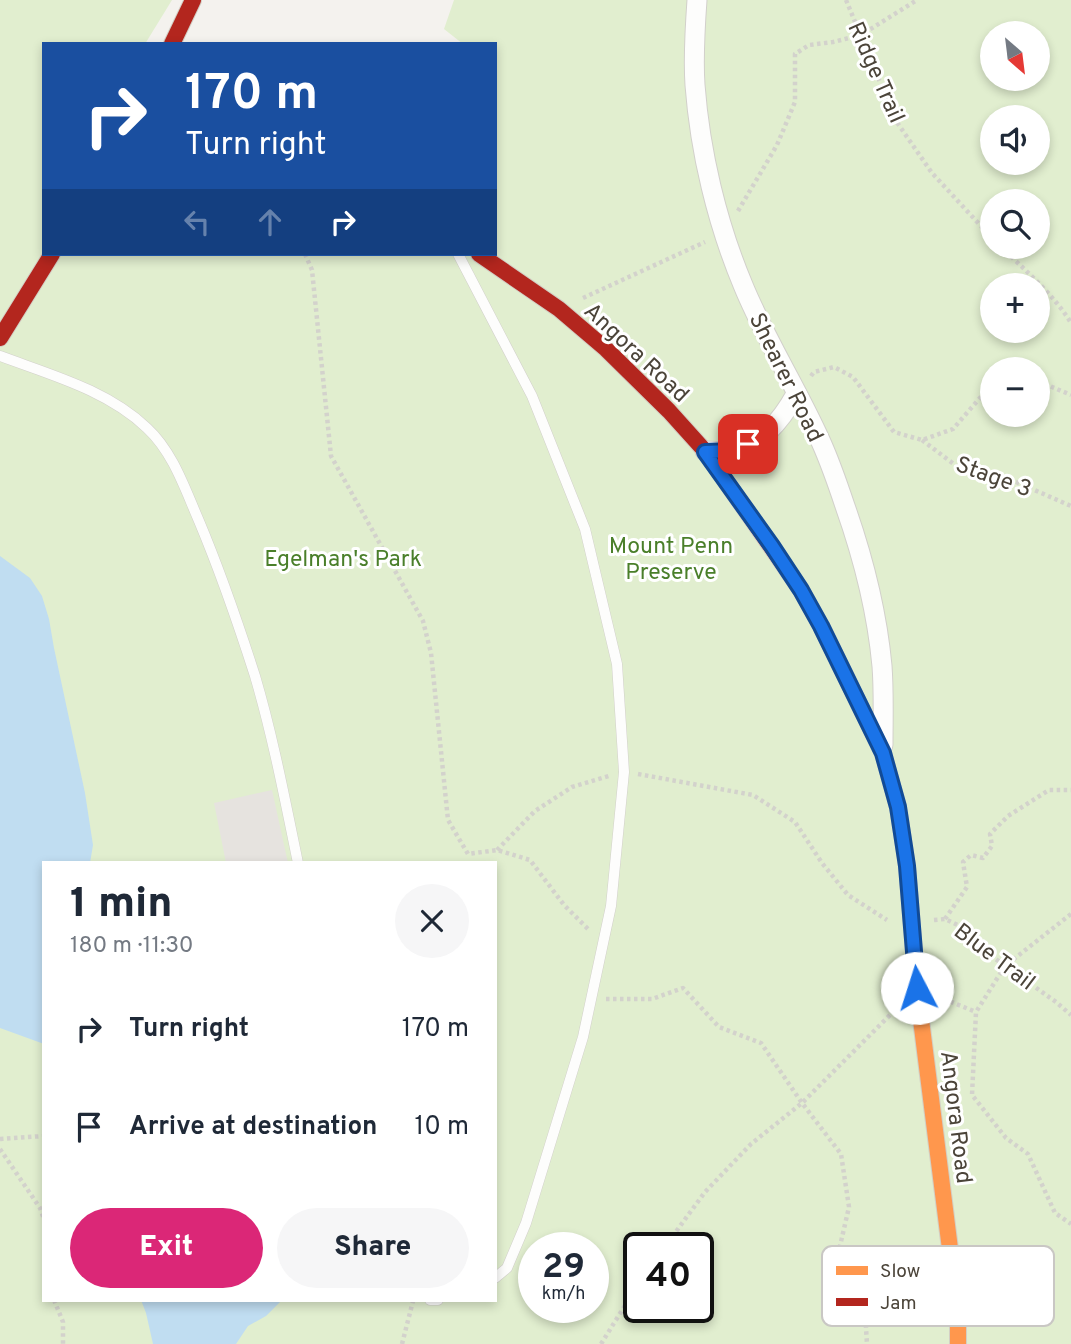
<!DOCTYPE html>
<meta charset="utf-8">
<style>
:root{--surface:#fff;--page:#f6f6f7;--text:#1f2937;--muted:#747a83;--accent:#db2777}
body{margin:0;font-family:Overpass,sans-serif;background:var(--page);color:var(--text);height:100vh;display:flex;flex-direction:column;font-size:26px;white-space:nowrap}
*{box-sizing:border-box;margin:0}
p{font-size:23px;color:var(--muted)}
.icon{flex:none;width:38px;height:38px;fill:none;stroke:currentColor;stroke-width:2;stroke-linecap:round;stroke-linejoin:round}
.map{position:relative;flex:1;overflow:hidden}
.panel{position:absolute;left:42px;top:861px;width:455px;height:441px;display:flex;flex-direction:column;background:var(--surface);border-radius:0px;box-shadow:0 4px 10px #0003}
.panel>*{flex:none}
.hud{position:absolute;left:42px;top:42px;width:455px;height:214px;border-radius:0px;box-shadow:0 4px 10px #0003;background:#1a4fa0;color:#fff;overflow:hidden}
.needle{width:46px;rotate:152deg}
.controls{position:absolute;left:980px;top:21px;display:grid;gap:14px}
.controls a{display:grid;place-items:center;width:70px;height:70px;border-radius:50%;background:var(--surface);box-shadow:0 4px 10px #0003;font-size:35px}
.speed{position:absolute;left:518px;top:1232px;display:flex;gap:14px;font-size:35px;font-weight:700;text-align:center}
.speed>*{display:grid;place-content:center;width:91px;height:91px;border-radius:50%;background:var(--surface);box-shadow:0 4px 10px #0003;line-height:1}
.speed small{font-size:18px;font-weight:400}
.speed .limit{border:4px solid #111;border-radius:10px;background:#fff;color:#111}
.pin{position:absolute;display:grid;place-items:center;width:60px;height:60px;color:#fff;margin:-30px;border-radius:14px;box-shadow:0 4px 10px #0006}
.me{position:absolute;width:77px;margin:-38px;rotate:355deg;stroke-linejoin:round;filter:drop-shadow(0 0 5px #0008)}
.turn{display:flex;align-items:center;gap:24px;height:147px;padding:0 28px;font-size:32px}
.turn .icon{width:91px;height:91px;stroke-width:2.5}
.turn b{display:block;font-size:49px;line-height:60px}
.lanes{display:flex;align-items:center;height:66px;padding:0 28px;background:#0003;justify-content:center;gap:35px;direction:ltr}
.lanes .off{opacity:.35}
.round{display:grid;place-items:center;flex:none;width:74px;height:74px;border-radius:37px;background:var(--page)}
.overview{display:flex;align-items:center;justify-content:space-between;height:119px;padding:0 28px}
h1{font-size:42px;font-weight:800;line-height:52px}
.cta{display:flex;gap:14px;margin-top:auto;padding:14px 28px}
.cta a{flex:1;height:80px;border-radius:42px;background:var(--accent);color:#fff;font-size:28px;font-weight:800;line-height:80px;text-align:center}
.cta a+a{background:var(--page);color:var(--text)}
ul{padding:0;list-style:none}
li{display:flex;align-items:center;gap:21px;height:98px;padding:0 28px}
li div{flex:1}
li b{display:block;font-size:26px}
li em{font-style:normal}
.map>svg:first-child{display:block}
.green{fill:#e1eecf;fill-rule:evenodd}
.parking{fill:#e6e3df}
.water{fill:#c0ddf1}
.lines{fill:none;stroke-linecap:round;stroke-linejoin:round}
.lane-casing{stroke:#d2d0cb;stroke-width:11}
.street-casing{stroke:#d2d0cb;stroke-width:21}
.slow-casing{stroke:#d3cfc5;stroke-width:18}
.jam-casing{stroke:#d3cfc5;stroke-width:18}
.path{stroke:#d3d2cc;stroke-width:4.5;stroke-dasharray:3.5 3.5;stroke-linecap:butt}
.lane{stroke:#fdfdfc;stroke-width:10}
.street{stroke:#fdfdfc;stroke-width:19}
.slow{stroke:#ff974d;stroke-width:16}
.jam{stroke:#b3261e;stroke-width:16}
.route-casing{stroke:#114b97;stroke-width:18}
.route{stroke:#1a73e8;stroke-width:12}
.labels{text-anchor:middle;stroke-width:6;stroke-linejoin:round;paint-order:stroke}
.street-label{font-size:23px;fill:#4b4439;stroke:#fff}
.park-label{font-size:23px;fill:#4a7f2a;stroke:#fff}
.key{fill:#fff;stroke:#c9c7c4;stroke-width:2}
.key-label{font-size:19px;fill:#4b4439}
</style>
<div class="map">
<svg width="1071" height="1344" viewBox="0 0 1071 1344">
<rect width="100%" height="100%" fill="#f4f2ee"/>
<path class="green" d="M0 0H172L145 44H44V254H495V44H463L444 29 454 0H1071V1344H0ZM992 33H1038V79H992ZM992 117H1038V163H992ZM992 201H1038V247H992ZM992 285H1038V331H992ZM992 369H1038V415H992ZM44 863H495V1300H44ZM534 1248H593V1307H534ZM639 1248H698V1307H639Z"/>
<polygon class="parking" points="272,790 288,863 226,863 214,803"/>
<g class="water">
<polygon points="0,556 30,578 42,596 49,619 54,648 85,793 93,845 90,863 44,863 44,1044 0,1028"/>
<polygon points="141,1300 280,1300 280,1302 266,1316 248,1326 236,1344 153,1344 146,1313"/>
</g>
<g class="lines">
<g class="lane-casing">
<g id="lane">
<polyline points="458,254 532,396 585,529 617,664 624,772 611,906 583,1037 526,1223 507,1268 495,1278"/>
<path d="M0 356C51 375 107 390 147 428 173 452 185 489 199 521 220 571 238 623 255 676 273 737 285 800 298 863"/>
<polyline points="430,1300 438,1300"/>
</g>
</g>
<g class="street-casing">
<g id="street">
<path d="M697 0C695 28 693 56 695 85 700 152 717 223 743 285 765 339 797 388 821 442 830 462 838 485 845 506 863 557 877 612 882 666 884 692 883 719 883 745"/>
<path d="M705 451C712 451 720 452 728 451 761 446 781 421 796 394"/>
</g>
</g>
<g class="slow-casing">
<polyline id="slow" points="863,712 883,753 898,807 907,866 917,988 958,1312 958,1344"/>
</g>
<g class="jam-casing">
<g id="jam">
<polyline points="172,44 193,0"/>
<polyline points="479,254 559,309 606,349 669,411 705,451 801,590 821,626 863,712"/>
<polyline points="0,338 52,254"/>
</g>
</g>
<g class="path">
<polyline points="846,0 896,121 932,173 992,238"/>
<polyline points="738,211 777,145 795,102 795,54 809,45 833,42 861,35 917,0"/>
<path d="M1001 247C1024 269 1055 296 1071 323"/>
<polyline points="305,254 312,270 331,456 423,621 431,653 448,820 468,854 497,850 530,860 564,905 590,931"/>
<polyline points="583,298 705,242"/>
<polyline points="811,376 814,372 834,367 853,377 894,432 922,440 953,429 992,384"/>
<polyline points="1038,381 1071,395"/>
<polyline points="922,440 959,468 1016,482 1071,506"/>
<polyline points="638,774 753,795 795,822 822,863 848,895 887,920"/>
<polyline points="497,850 535,811 572,787 609,776"/>
<polyline points="1071,914 1005,966 976,1012 972,1095 1006,1138 1028,1154 1055,1213 1071,1224"/>
<polyline points="945,919 967,887 963,862 971,855 983,858 992,846 990,834 1008,816 1049,790 1071,790"/>
<polyline points="934,920 945,919 964,928 990,955 1056,1002 1071,1015"/>
<polyline points="606,999 652,999 683,988 719,1027 761,1043 802,1103 841,1154 849,1207 834,1272 865,1312 867,1344"/>
<polyline points="944,999 976,1012"/>
<polyline points="0,1139 44,1136"/>
<polyline points="0,1149 40,1208 44,1219"/>
<polyline points="664,1248 705,1192 751,1144 802,1103 894,1011"/>
<polyline points="54,1300 63,1322 63,1344"/>
<polyline points="402,1344 413,1301"/>
<polyline points="601,1344 639,1283"/>
</g>
<use href="#lane" class="lane"/>
<use href="#street" class="street"/>
<use href="#slow" class="slow"/>
<use href="#jam" class="jam"/>
</g>
<g class="lines">
<g class="route-casing">
<polyline id="route" points="748,444 728,451 705,452 772,546 801,590 821,626 883,753 898,807 907,866 917,988"/>
</g>
<use href="#route" class="route"/>
</g>
<g class="labels">
<g class="street-label">
<text transform="translate(877 72) rotate(66)" y="8">Ridge Trail</text>
<text transform="translate(637 352) rotate(43)" y="8">Angora Road</text>
<text transform="translate(787 377) rotate(64)" y="8">Shearer Road</text>
<text transform="translate(994 476) rotate(20)" y="8">Stage 3</text>
<text transform="translate(995 956) rotate(37)" y="8">Blue Trail</text>
<text transform="translate(957 1117) rotate(83)" y="8">Angora Road</text>
</g>
<g class="park-label">
<text x="671" y="553">Mount Penn<tspan x="671" dy="26">Preserve</tspan></text>
<text x="343" y="566">Egelman's Park</text>
</g>
</g>
<rect x="822" y="1246" width="232" height="80" rx="10" class="key"/>
<rect x="836" y="1266" width="32" height="9" fill="#ff974d"/>
<rect x="836" y="1298" width="32" height="8" fill="#b3261e"/>
<g class="key-label">
<text x="880" y="1277">Slow</text>
<text x="880" y="1309">Jam</text>
</g>
</svg>
<div class="controls">
<a><svg class="needle" viewBox="-14 -14 28 28"><path d="M0-13l5 13h-10z" fill="#e53935"/><path d="M0 13l5-13h-10z" fill="#747a83"/></svg></a>
<a><svg class="icon" aria-label="sound" viewBox="0 0 24 24"><path d="M4 9h4l5-4v14l-5-4H4zM17 9q2 3 0 6"/></svg></a>
<a><svg class="icon" aria-label="search" viewBox="0 0 24 24"><circle cx="10" cy="10" r="6"/><path d="M15 15l6 6"/></svg></a>
<a>+</a>
<a>−</a>
</div>
<div class="speed"><div>29<small>km/h</small></div><div class="limit">40</div></div>
<div class="pin" style="left:748px;top:444px;background:#d93025"><svg class="icon" aria-label="arrive" viewBox="0 0 24 24"><path d="M6 21V4h12l-3 4 3 4H6"/></svg></div>
<svg class="me" style="left:917px;top:988px" viewBox="-20 -20 40 40"><circle r="19" fill="#fff"/><path d="M0-13L10 11 0 6-10 11z" fill="#1a73e8"/></svg>
<div class="hud">
<div class="turn"><svg class="icon" aria-label="right" viewBox="0 0 24 24"><path d="M7 20v-9h11M14 6l5 5-5 5"/></svg><div><b>170 m</b>Turn right</div></div>
<div class="lanes"><svg class="icon off" aria-label="left" viewBox="0 0 24 24"><path d="M17 20v-9H6M10 6l-5 5 5 5"/></svg><svg class="icon off" aria-label="ahead" viewBox="0 0 24 24"><path d="M12 20V5M6 11l6-6 6 6"/></svg><svg class="icon" aria-label="right" viewBox="0 0 24 24"><path d="M7 20v-9h11M14 6l5 5-5 5"/></svg></div>
</div>
<section class="panel">
<div class="overview"><div><h1>1 min</h1><p>180 m · 11:30</p></div><a class="round"><svg class="icon" aria-label="close" viewBox="0 0 24 24"><path d="M6 6l12 12M18 6L6 18"/></svg></a></div>
<ul>
<li><svg class="icon" aria-label="right" viewBox="0 0 24 24"><path d="M7 20v-9h11M14 6l5 5-5 5"/></svg><div><b>Turn right</b></div><em>170 m</em></li>
<li><svg class="icon" aria-label="arrive" viewBox="0 0 24 24"><path d="M6 21V4h12l-3 4 3 4H6"/></svg><div><b>Arrive at destination</b></div><em>10 m</em></li>
</ul>
<div class="cta"><a>Exit</a><a>Share</a></div>
</section>
</div>
